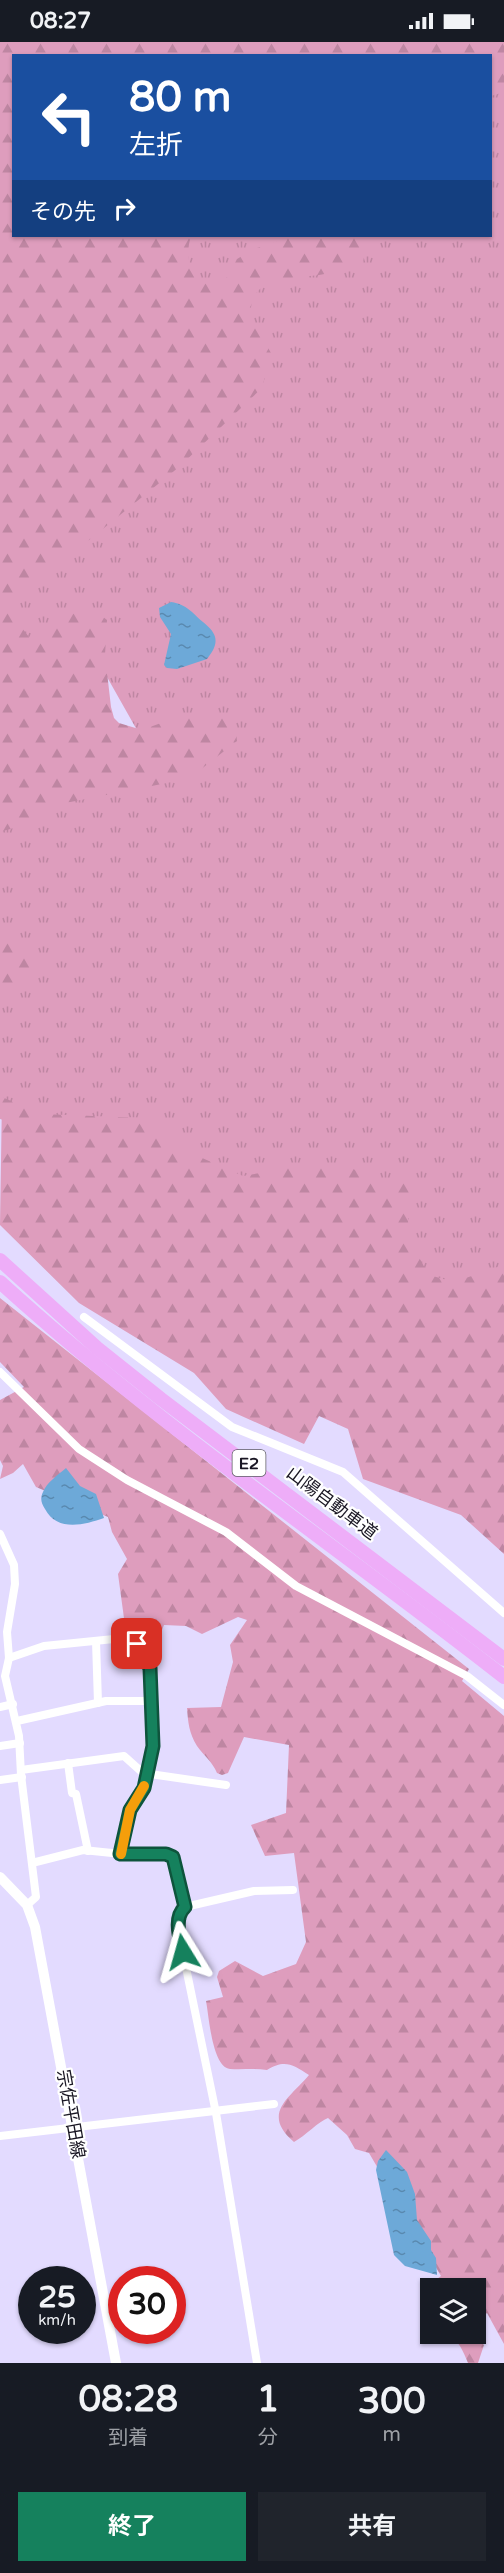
<!DOCTYPE html>
<html lang="ja">
<meta charset="utf-8">
<style>
:root{--surface:#171b24;--page:#20242c;--text:#f1f3f6;--muted:#9ea1a6;--accent:#15815d}
body{margin:0;font-family:"Varela Round","Noto Sans JP",sans-serif;background:var(--page);color:var(--text);height:100vh;display:flex;flex-direction:column;font-size:22px;white-space:nowrap}
*{box-sizing:border-box;margin:0}
p{font-size:20px;color:var(--muted)}
.icon{flex:none;width:33px;height:33px;fill:none;stroke:currentColor;stroke-width:2;stroke-linecap:round;stroke-linejoin:round}
.map{position:relative;height:2321px;overflow:hidden}
.sheet{display:flex;flex-direction:column;background:var(--surface);flex:1}
.sheet>*{flex:none}
.top-card{position:absolute;left:12px;top:12px;width:480px;height:183px;border-radius:0px;box-shadow:0 2px 4px #0004;background:#1a4fa0;color:#fff;overflow:hidden}
.fabs{position:absolute;left:420px;top:2236px;display:grid;gap:12px}
.fabs a{display:grid;place-items:center;width:66px;height:66px;border-radius:0px;background:var(--surface);box-shadow:0 2px 4px #0004;font-size:30px}
.speed{position:absolute;left:18px;top:2224px;display:flex;gap:12px;font-size:30px;font-weight:700;text-align:center}
.speed>*{display:grid;place-content:center;width:78px;height:78px;border-radius:50%;background:var(--surface);box-shadow:0 2px 4px #0004;line-height:1}
.speed small{font-size:15px;font-weight:400}
.speed .limit{border:9px solid #d22;background:#fff;color:#111}
.pin{position:absolute;display:grid;place-items:center;width:51px;height:51px;color:#fff;margin:-26px;border-radius:12px;box-shadow:0 3px 9px #0006}
.me{position:absolute;width:66px;margin:-33px;rotate:352deg;stroke-linejoin:round;filter:drop-shadow(0 0 4px #0008)}
.turn{display:flex;align-items:center;gap:21px;height:126px;padding:0 18px;font-size:27px}
.turn .icon{width:78px;height:78px;stroke-width:2.5}
.turn b{display:block;font-size:42px;line-height:51px}
.then{display:flex;align-items:center;height:57px;padding:0 18px;background:#0003;gap:12px;font-size:22px}
.eta{display:flex;justify-content:space-evenly;align-items:center;height:102px;text-align:center}
.eta b{font-size:36px;font-weight:700;line-height:42px}
.action{display:flex;gap:12px;margin-top:auto;padding:12px 18px}
.action a{flex:1;height:69px;border-radius:0px;background:var(--accent);color:#fff;font-size:24px;font-weight:700;line-height:69px;text-align:center}
.action a+a{background:var(--page);color:var(--text)}
.status{display:flex;justify-content:space-between;align-items:center;height:42px;padding:0 30px;background:var(--surface);direction:ltr}
.status svg{height:16px;fill:currentColor}
.map>svg:first-child{display:block}
.grass{fill:url(#grass-tufts)}
.forest{fill:url(#forest-firs)}
.water{fill:url(#water-ripples)}
.lines{fill:none;stroke-linecap:round;stroke-linejoin:round}
.minor{stroke:#fff;stroke-width:8}
.secondary{stroke:#fff;stroke-width:10}
.motorway{stroke:#eeadf8;stroke-width:14}
.route-casing{stroke:#0e543c;stroke-width:15}
.route{stroke:#15815d;stroke-width:10}
.slow{stroke:#f59e0b;stroke-width:10}
.labels{text-anchor:middle;stroke-width:4.5;stroke-linejoin:round;paint-order:stroke}
.shield{fill:#fff;stroke:#5e5c65;stroke-width:1.5}
.shield-label{font-size:16px;font-weight:bold;fill:#191623}
.street-label{font-size:18px;fill:#191623;stroke:#fff}
</style>
<div class="status"><b>08:27</b><svg viewBox="0 0 49 12"><path d="M0 12V9h3v3zM5 12V6h3v6zM10 12V3h3v9zM15 12V0h3v12zM26 1h20v11H26zM47 4h2v5h-2z"/></svg></div>
<div class="map">
<svg width="504" height="2321" viewBox="0 0 504 2321">
<defs>
<pattern id="grass-tufts" width="24" height="20" patternUnits="userSpaceOnUse" patternTransform="scale(1.5)"><rect width="24" height="20" fill="#de9dbd"/><path d="M3 7l-1-3M5 7V3M7 7l1-3M15 17l-1-3M17 17v-4M19 17l1-3" fill="none" stroke="#be86a2"/></pattern>
<pattern id="forest-firs" width="22" height="20" patternUnits="userSpaceOnUse" patternTransform="scale(1.5)"><rect width="22" height="20" fill="#de9dbd"/><path d="M5 1l3.5 6h-7zM16 11l3.5 6h-7z" fill="#be86a2"/></pattern>
<pattern id="water-ripples" width="26" height="14" patternUnits="userSpaceOnUse" patternTransform="scale(1.5)"><rect width="26" height="14" fill="#6da9d8"/><path d="M2 4q2-2 4 0t4 0M15 11q2-2 4 0t4 0" fill="none" stroke="#5989af"/></pattern>
</defs>
<rect width="100%" height="100%" fill="#e3dbff"/>
<polygon class="grass" points="504,41 504,1225 437,1248 226,1144 0,1077 0,772 159,727 81,589 19,618 3,562 169,224 180,194 490,194 491,45"/>
<g class="forest">
<path d="M0 0H504V50L491 54 490 14H14V194H191C185 212 188 238 211 243L228 235 237 217 254 207 292 194H367L363 221C349 225 334 231 319 233 290 237 247 233 251 276L271 311 262 346 179 425 13 560 18 581 29 595 80 568 92 566 107 578 105 613 111 665 114 676 119 681 142 688 188 671 227 672 235 680 237 699 200 728 177 739 50 764 37 779 0 790Z"/>
<polygon points="0,890 14,905 34,903 34,946 0,941"/>
<path d="M2 1055 41 1072 145 1076 173 1096 184 1108 243 1134 305 1123 351 1126 374 1136H402L412 1151C401 1179 414 1209 429 1233L454 1240 504 1223V1512L461 1473 363 1437 348 1387 319 1374 304 1402 226 1367 194 1331 79 1261 0 1183Z"/>
<path d="M0 1256 469 1627 462 1639 504 1674V2302L487 2271 476 2280V2247H430V2283C426 2277 426 2271 424 2264 419 2246 428 2244 441 2234L369 2111 355 2107 347 2093 328 2076C319 2079 305 2094 294 2100 260 2071 291 2055 309 2033 293 2023 285 2017 267 2028 254 2026 243 2028 230 2027 212 2025 209 1974 206 1959L223 1955 217 1935 219 1929 235 1919 263 1934 296 1922 306 1900 294 1811 265 1814 251 1783 286 1771 289 1703 244 1695 228 1731 222 1733 217 1731C212 1719 204 1714 197 1704 189 1691 188 1680 187 1666L221 1665 233 1620 230 1603 247 1578 238 1575 202 1592 186 1584 164 1583 158 1598 153 1601 126 1591 118 1532 127 1517 112 1490 108 1475 36 1445 23 1422 13 1431 0 1437 3 1424 0 1418V1358L24 1345 0 1320Z"/>
<path d="M447 2292H471L484 2303 478 2321H468C463 2309 459 2298 447 2292Z"/>
</g>
<g class="water">
<path d="M171 560C188 563 191 570 203 580 218 592 220 601 207 617L177 627 167 626 164 623 171 592 160 575 159 566Z"/>
<path d="M66 1426 80 1444 96 1452 104 1476C84 1483 57 1490 45 1467 41 1461 40 1456 43 1450 46 1441 59 1432 66 1426Z"/>
<polygon points="386,2108 407,2130 415,2152 417,2178 431,2199 431,2208 436,2216 437,2233 405,2224 394,2213 376,2128 378,2119"/>
</g>
<g class="lines">
<g class="minor">
<polyline points="84,1275 232,1385 343,1430 504,1571"/>
<polyline points="0,1330 79,1407 127,1438 226,1490 296,1544 467,1634 504,1663"/>
<polyline points="0,1492 14,1523 15,1542 7,1590 9,1616 5,1634 19,1694 21,1733 36,1855 27,1863"/>
<polyline points="96,1599 98,1661"/>
<polyline points="9,1616 44,1604 124,1596 137,1602 145,1613 150,1626 153,1704 150,1724 144,1746 130,1768 120,1812"/>
<polyline points="0,1665 13,1662"/>
<polyline points="17,1679 106,1659 151,1659"/>
<polyline points="0,1704 20,1701"/>
<polyline points="68,1721 72,1751 76,1752 88,1809"/>
<polyline points="21,1728 124,1714 143,1731 226,1743"/>
<polyline points="0,1738 22,1735"/>
<polyline points="32,1821 83,1808 141,1814 166,1812 173,1815 177,1824 185,1865"/>
<polyline points="0,2094 274,2062"/>
<polyline points="257,2321 216,2071 178,1887 182,1869 185,1865 254,1849 293,1848"/>
</g>
<polyline class="secondary" points="0,1835 27,1863 35,1885 116,2321"/>
<g class="motorway">
<polyline points="0,1218 97,1306 161,1357 504,1617"/>
<path d="M0 1240C158 1384 336 1503 504 1635"/>
</g>
</g>
<g class="lines">
<g class="route-casing">
<path id="route" d="M137 1602 150 1626 153 1704 144 1746 130 1768 120 1812H166L173 1815 185 1865C173 1876 180 1896 183 1910"/>
</g>
<use href="#route" class="route"/>
<polyline class="slow" points="121,1812 130,1768 144,1744"/>
</g>
<g class="labels">
<rect class="shield" x="232.5" y="1408" width="33" height="26" rx="4.5"/>
<g class="shield-label">
<text x="249" y="1427">E2</text>
</g>
<g class="street-label">
<text transform="translate(332 1461) rotate(37)" y="6">山陽自動車道</text>
<text transform="translate(71 2072) rotate(80)" y="6">宗佐平田線</text>
</g>
</g>
</svg>
<div class="fabs">
<a><svg class="icon" aria-label="layers" viewBox="0 0 24 24"><path d="M12 4l9 5-9 5-9-5zM3 14l9 5 9-5"/></svg></a>
</div>
<div class="speed"><div>25<small>km/h</small></div><div class="limit">30</div></div>
<div class="pin" style="left:137px;top:1602px;background:#d93025"><svg class="icon" aria-label="arrive" viewBox="0 0 24 24"><path d="M6 21V4h12l-3 4 3 4H6"/></svg></div>
<svg class="me" style="left:183px;top:1910px" viewBox="-20 -20 40 40"><path d="M0-17L14 15 0 8-14 15z" fill="#15815d" stroke="#fff" stroke-width="4"/></svg>
<div class="top-card">
<div class="turn"><svg class="icon" aria-label="left" viewBox="0 0 24 24"><path d="M17 20v-9H6M10 6l-5 5 5 5"/></svg><div><b>80 m</b>左折</div></div>
<div class="then">その先<svg class="icon" aria-label="right" viewBox="0 0 24 24"><path d="M7 20v-9h11M14 6l5 5-5 5"/></svg></div>
</div>
</div>
<section class="sheet">
<div class="eta">
<div><b>08:28</b><p>到着</p></div>
<div><b>1</b><p>分</p></div>
<div><b>300</b><p>m</p></div>
</div>
<div class="action"><a>終了</a><a>共有</a></div>
</section>
